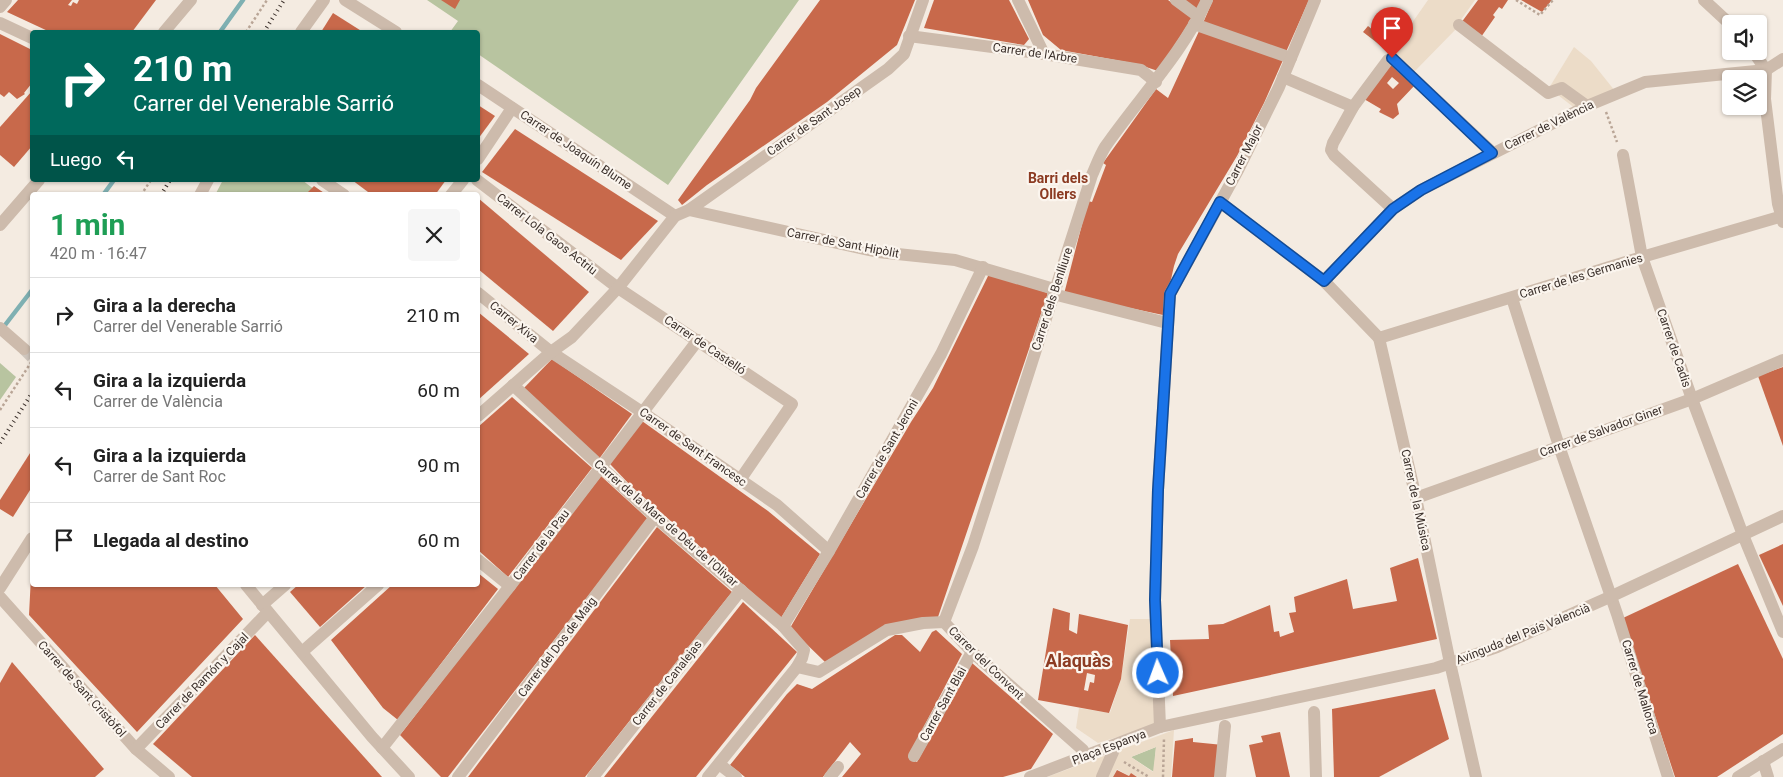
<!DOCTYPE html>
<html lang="es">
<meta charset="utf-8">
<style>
:root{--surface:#fff;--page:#f6f6f6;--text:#222;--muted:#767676;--line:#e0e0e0}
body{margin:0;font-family:Roboto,sans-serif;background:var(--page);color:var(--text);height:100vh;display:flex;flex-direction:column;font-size:19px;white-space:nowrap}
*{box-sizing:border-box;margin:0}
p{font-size:16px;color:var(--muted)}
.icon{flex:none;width:28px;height:28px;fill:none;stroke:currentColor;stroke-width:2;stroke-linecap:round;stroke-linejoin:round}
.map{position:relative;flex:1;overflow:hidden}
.sheet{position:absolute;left:30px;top:192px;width:450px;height:395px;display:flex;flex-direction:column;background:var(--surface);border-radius:5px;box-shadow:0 1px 4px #0004}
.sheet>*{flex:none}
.top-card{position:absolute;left:30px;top:30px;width:450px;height:152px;border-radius:5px;box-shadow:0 1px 4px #0004;background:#00695c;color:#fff;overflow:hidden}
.tools{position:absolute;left:1722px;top:15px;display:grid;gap:10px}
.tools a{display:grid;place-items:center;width:45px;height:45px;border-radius:5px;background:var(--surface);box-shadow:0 1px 4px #0004;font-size:25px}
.pin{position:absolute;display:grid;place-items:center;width:42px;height:42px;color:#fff;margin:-51px -21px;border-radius:50% 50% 50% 0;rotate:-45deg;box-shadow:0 0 5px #0007}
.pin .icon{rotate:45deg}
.me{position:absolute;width:55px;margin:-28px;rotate:358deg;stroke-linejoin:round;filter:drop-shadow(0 0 4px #0008)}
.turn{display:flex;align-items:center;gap:18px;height:105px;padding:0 20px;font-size:22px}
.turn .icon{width:65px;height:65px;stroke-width:2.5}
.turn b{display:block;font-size:35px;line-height:42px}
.then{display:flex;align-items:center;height:48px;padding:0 20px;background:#0003;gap:10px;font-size:19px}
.round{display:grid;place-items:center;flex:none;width:52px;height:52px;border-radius:5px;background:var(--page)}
.summary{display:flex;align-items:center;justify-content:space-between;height:85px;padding:0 20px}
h1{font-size:30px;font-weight:700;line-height:38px;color:#1e9e55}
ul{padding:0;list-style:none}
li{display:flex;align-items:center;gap:15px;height:75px;padding:0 20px;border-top:1px solid var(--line)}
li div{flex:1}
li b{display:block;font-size:19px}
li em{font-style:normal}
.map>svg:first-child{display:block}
.green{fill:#b8c4a0}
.plaza{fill:#ecdcc8;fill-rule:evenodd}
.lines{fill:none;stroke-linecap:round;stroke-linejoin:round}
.stream{stroke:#7fb0b2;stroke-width:4.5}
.building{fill:#c8694b;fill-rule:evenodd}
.minor-tunnel{stroke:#cfc6bd;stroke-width:12;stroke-dasharray:12 6;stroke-linecap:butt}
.path{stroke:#b9a596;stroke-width:2.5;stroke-dasharray:2.5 2.5;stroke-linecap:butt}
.minor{stroke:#cdbbac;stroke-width:12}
.rail{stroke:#3b302b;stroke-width:4;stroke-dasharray:1 4;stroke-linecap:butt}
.route-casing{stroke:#114b97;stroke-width:12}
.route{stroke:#1a73e8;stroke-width:9}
.labels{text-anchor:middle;stroke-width:4.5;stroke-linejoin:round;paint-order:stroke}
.street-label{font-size:12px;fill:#3b302b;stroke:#fbf5ee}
.neighbourhood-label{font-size:14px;font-weight:bold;fill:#8c3b22;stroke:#fbf5ee}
.district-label{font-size:18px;font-weight:bold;fill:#8c3b22;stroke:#fbf5ee}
</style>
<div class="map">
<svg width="1783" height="777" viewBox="0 0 1783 777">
<rect width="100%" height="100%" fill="#f4ebe1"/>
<g class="green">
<polygon points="427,0 799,0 668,185 478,54 478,32 450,32 458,21"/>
<polygon points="223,180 302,180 315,190 310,195 215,195"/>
<polygon points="0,363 16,377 0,400"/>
<polygon points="1156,747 1154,772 1131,757"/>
</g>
<g class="plaza">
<polygon points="1428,0 1475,0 1460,21 1457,28 1413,73 1391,53"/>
<polygon points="1574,47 1591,61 1619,96 1581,113 1549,88"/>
<polygon points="1130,619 1150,619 1156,725 1098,743 1076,728 1079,708 1110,713 1121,679"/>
<path d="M1174 730 1171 777H1138L1131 773 1129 776 1117 769 1113 777H1047ZM1156 747 1153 772 1131 757Z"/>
</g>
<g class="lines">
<g class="stream">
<polyline points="220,32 243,0"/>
<polyline points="103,195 114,180"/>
<polyline points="2,329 32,290"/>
</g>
</g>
<g class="building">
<polygon points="18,0 72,0 68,5 71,6 73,2 77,4 79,0 156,0 132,32 50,32 7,12"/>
<polygon points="441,0 460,0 455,9"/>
<polygon points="820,0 915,0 897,45 827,102 707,185 682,205 678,200 750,100 756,88"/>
<polygon points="934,0 1009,0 1029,39 1024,45 924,28"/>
<polygon points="1028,0 1168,0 1192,18 1158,71 1137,64 1061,50 1043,35"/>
<polygon points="1180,0 1201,0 1196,12"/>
<polygon points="1213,0 1309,0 1286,52 1203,23"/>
<polygon points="1478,0 1508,0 1502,9 1499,7 1493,15 1495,17 1481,37 1461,23"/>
<polygon points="1521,0 1552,0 1542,12"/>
<polygon points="1382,11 1405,29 1389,52 1363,32 1368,26 1374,31 1381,20 1377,17"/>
<polygon points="333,13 363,32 321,32"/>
<polygon points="1200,29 1283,60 1264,103 1237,156 1178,254 1174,266 1163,315 1064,294 1088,201 1092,202 1106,165 1103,163 1156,89 1168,98"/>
<polygon points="0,34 32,50 32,83 24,93 25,94 17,99 9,92 4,97 0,94"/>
<path d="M1391 63 1415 85 1397 104 1399 114 1393 119 1379 112 1381 109 1364 99ZM1392 77 1399 83 1393 89 1387 83Z"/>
<polygon points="32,91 32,146 14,167 0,155 0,127"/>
<polygon points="478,105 495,116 478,139"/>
<polygon points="515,129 658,221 621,260 482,172"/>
<polygon points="352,180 446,180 435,195 372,195"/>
<polygon points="314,186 327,195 305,195"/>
<polygon points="478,198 589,292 553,331 478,269"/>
<polygon points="989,274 1048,293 938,617 893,624 825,662 790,628 911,422 933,388"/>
<polygon points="478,312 529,354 478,400"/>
<polygon points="552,359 632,414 599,459 523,389"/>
<polygon points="1783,367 1783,446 1758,376"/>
<polygon points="512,397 592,468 508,577 478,550 478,427"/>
<polygon points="642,421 768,511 820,554 781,618 631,486 610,464"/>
<polygon points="32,450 32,487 13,517 0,509 0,500"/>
<polygon points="601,476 648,519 448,777 441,777 400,735"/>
<polygon points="657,527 732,592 585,777 468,777"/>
<polygon points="1783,544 1783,606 1759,555"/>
<polygon points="1418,558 1437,639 1173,696 1170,640 1209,639 1208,625 1223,624 1270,605 1274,632 1279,631 1280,637 1294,632 1289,613 1296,612 1294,597 1347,579 1353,609 1397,601 1390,568"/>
<polygon points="1738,564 1783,659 1783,734 1717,777 1675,777 1623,618"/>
<polygon points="478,573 498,589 398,720 383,708 331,640 392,585 478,585"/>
<polygon points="32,574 32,585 215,585 243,619 137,732 29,615 31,576"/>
<polygon points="298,585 367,585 320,627 290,592"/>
<polygon points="743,602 797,652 696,777 604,777"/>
<path d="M1053 608 1070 613 1069 630 1077 634 1079 614 1128 625 1121 679 1109 713 1038 700ZM1087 673 1095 675 1094 683 1090 682 1088 691 1084 690Z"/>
<polygon points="936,630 962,654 908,757 917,762 972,663 1053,734 1031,769 1003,777 842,777 861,754 850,742 823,777 745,777 730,765 787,694 797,684 812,689 895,635 902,635 920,652 932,632"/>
<polygon points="255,635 382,777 192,777 153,744"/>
<polygon points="12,662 104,769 95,777 0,777 0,683"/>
<polygon points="1435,689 1449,739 1379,777 1334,777 1332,709"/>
<polygon points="1280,732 1290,777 1256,777 1249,745 1263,742 1261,736"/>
<polygon points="1193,738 1193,742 1223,745 1216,777 1172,777 1175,741"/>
<polygon points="1117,770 1129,776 1131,773 1137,777 1113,777"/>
</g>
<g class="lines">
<polyline class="minor-tunnel" points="24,349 32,357"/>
<g class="path">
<polyline points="1516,0 1540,15 1553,0"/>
<polyline points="246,32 267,0"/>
<polyline points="1606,112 1617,142"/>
<polyline points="141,195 151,180"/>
<polyline points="0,410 32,361"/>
<polyline points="1124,762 1149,777"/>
<polyline points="1163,777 1164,739"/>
</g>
<g class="minor">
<polyline points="345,0 396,32"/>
<polyline points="1018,0 1044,54"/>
<polyline points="1176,0 1199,17"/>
<polyline points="1704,0 1731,25"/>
<polyline points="0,7 6,0"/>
<polyline points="0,23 32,38"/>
<polyline points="1194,24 1291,58"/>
<polyline points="1459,25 1548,93 1562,88 1587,106"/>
<polyline points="164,32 191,0"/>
<polyline points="301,32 324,0"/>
<polyline points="909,36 1044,54 1141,70 1156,82"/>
<polyline points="1753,51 1766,70"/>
<polyline points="1766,70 1765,99 1778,204 1783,222"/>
<polyline points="1283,77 1353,107"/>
<polyline points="478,85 675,216"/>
<polyline points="1623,155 1642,257 1692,399 1743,535 1783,632"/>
<polyline points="478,159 512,108"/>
<polyline points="322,180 344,195"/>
<polyline points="477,180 618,288 792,404 740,480"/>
<polyline points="200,195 208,180"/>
<polyline points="451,195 463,180"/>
<polyline points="1220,202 1324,281 1379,338"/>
<polyline points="1393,209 1334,155 1331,150 1333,143 1353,107 1388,60 1392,58 1493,153"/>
<polyline points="689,210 878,252 955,260 1054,289"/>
<polyline points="0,225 39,180"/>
<polyline points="1324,281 1393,209 1421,190 1587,106 1645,82 1766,70 1783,59"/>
<polyline points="478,293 551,352 642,412 777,505 829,551"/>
<polyline points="1053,294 1167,323"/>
<polyline points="1512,298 1559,446 1617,614 1668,777"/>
<polyline points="0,328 24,349"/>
<polyline points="1379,338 1416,498 1450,663 1476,777"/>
<polyline points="1379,338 1642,257 1783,216"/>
<polyline points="513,385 655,517 783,626 804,650 802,658 797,667"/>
<polyline points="478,416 551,352 572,337 618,288 675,216 689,210 888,69 904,54 923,0"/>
<polyline points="1416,498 1692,399 1783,360"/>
<polyline points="478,560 510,586"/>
<polyline points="246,585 372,737 409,777"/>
<polyline points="0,588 32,538"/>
<polyline points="0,597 136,749 169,777"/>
<polyline points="262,605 285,585"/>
<path d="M944 622 973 546 1092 175C1096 166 1100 155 1105 147 1139 98 1182 54 1207 0"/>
<polyline points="783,626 829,551 941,354 983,267"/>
<polyline points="302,652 378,585"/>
<polyline points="1314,712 1316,777"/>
<polyline points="1160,727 1155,600 1158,490 1170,294 1238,170 1279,87 1315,0"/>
<polyline points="382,748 510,586 698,340"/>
<polyline points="136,749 268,612"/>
<polyline points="914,756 972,652"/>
<polyline points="1763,761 1768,777"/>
<polyline points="719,764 736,777"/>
<polyline points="458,777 655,517"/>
<polyline points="593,777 741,590"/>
<polyline points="708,777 797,667 819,672 887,630 923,623 944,622 972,652 1083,750 1085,756"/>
<polyline points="830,777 838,767"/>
<polyline points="1030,777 1160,727 1436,668 1497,647 1612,596 1783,516"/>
<polyline points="1102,777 1113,752"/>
<polyline points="1220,777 1225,726"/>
<polyline points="1738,777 1783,749"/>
</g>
<g class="rail">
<polyline points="264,32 284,0"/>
<polyline points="161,195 170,180"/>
<polyline points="0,443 32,393"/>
</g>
</g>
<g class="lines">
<g class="route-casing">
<polyline id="route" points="1158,673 1155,600 1158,490 1170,294 1220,202 1324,281 1393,209 1421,190 1492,153 1392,58"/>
</g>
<use href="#route" class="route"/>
</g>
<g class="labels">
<g class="street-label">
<text transform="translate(1035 53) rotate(8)" y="4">Carrer de l'Arbre</text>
<text transform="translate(814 121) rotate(-35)" y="4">Carrer de Sant Josep</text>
<text transform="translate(1549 125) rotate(-26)" y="4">Carrer de València</text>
<text transform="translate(576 150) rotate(34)" y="4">Carrer de Joaquín Blume</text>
<text transform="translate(1244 155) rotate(-63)" y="4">Carrer Major</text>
<text transform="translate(547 234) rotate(38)" y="4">Carrer Lola Gaos Actriu</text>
<text transform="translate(843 243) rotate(11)" y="4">Carrer de Sant Hipòlit</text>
<text transform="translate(1581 276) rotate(-17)" y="4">Carrer de les Germanies</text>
<text transform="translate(1052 299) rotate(-72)" y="4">Carrer dels Benlliure</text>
<text transform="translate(514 322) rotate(39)" y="4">Carrer Xiva</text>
<text transform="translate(705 345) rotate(34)" y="4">Carrer de Castelló</text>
<text transform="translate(1674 348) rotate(71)" y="4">Carrer de Cadis</text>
<text transform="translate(1601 431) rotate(-20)" y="4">Carrer de Salvador Giner</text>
<text transform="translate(693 447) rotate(35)" y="4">Carrer de Sant Francesc</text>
<text transform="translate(887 449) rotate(-60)" y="4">Carrer de Sant Jeroni</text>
<text transform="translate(1416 500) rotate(78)" y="4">Carrer de la Música</text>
<text transform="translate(666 523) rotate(41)" y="4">Carrer de la Mare de Déu de l'Olivar</text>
<text transform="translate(541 545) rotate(-53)" y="4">Carrer de la Pau</text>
<text transform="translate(1523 634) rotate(-22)" y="4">Avinguda del País Valencià</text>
<text transform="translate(557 647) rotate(-53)" y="4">Carrer del Dos de Maig</text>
<text transform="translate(986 663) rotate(44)" y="4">Carrer del Convent</text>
<text transform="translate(202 681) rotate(-46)" y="4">Carrer de Ramón y Cajal</text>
<text transform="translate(667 683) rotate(-52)" y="4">Carrer de Canalejas</text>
<text transform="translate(1640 687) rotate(73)" y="4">Carrer de Mallorca</text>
<text transform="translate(82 689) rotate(48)" y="4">Carrer de Sant Cristòfol</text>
<text transform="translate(943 704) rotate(-61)" y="4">Carrer Sant Blai</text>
<text transform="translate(1109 747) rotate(-21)" y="4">Plaça Espanya</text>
</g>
<g class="neighbourhood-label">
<text x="1058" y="183">Barri dels<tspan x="1058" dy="16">Ollers</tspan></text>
</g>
<g class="district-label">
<text x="1078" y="667">Alaquàs</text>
</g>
</g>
</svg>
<div class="tools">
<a><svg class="icon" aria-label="sound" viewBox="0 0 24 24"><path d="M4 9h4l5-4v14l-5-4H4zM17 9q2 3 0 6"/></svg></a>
<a><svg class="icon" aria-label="layers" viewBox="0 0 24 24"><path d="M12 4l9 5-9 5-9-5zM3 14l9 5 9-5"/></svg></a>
</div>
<div class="pin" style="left:1392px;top:58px;background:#d93025"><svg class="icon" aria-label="arrive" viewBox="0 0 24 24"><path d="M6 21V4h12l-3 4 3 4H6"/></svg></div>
<svg class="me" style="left:1158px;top:673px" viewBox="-20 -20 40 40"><circle r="17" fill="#1a73e8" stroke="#fff" stroke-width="3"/><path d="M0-11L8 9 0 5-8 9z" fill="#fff"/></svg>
<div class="top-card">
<div class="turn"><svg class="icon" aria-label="right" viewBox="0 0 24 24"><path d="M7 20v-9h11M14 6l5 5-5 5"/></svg><div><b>210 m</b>Carrer del Venerable Sarrió</div></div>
<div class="then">Luego<svg class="icon" aria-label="left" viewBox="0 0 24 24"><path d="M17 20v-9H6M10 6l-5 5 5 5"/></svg></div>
</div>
<section class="sheet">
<div class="summary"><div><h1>1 min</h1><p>420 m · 16:47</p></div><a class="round"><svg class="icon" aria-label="close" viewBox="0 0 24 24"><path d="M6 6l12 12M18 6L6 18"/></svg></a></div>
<ul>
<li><svg class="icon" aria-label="right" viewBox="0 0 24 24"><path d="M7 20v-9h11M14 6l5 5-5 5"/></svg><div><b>Gira a la derecha</b><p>Carrer del Venerable Sarrió</p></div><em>210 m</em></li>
<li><svg class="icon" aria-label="left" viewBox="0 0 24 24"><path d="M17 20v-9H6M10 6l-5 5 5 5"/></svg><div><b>Gira a la izquierda</b><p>Carrer de València</p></div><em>60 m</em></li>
<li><svg class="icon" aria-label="left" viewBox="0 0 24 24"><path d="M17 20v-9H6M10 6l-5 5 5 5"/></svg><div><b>Gira a la izquierda</b><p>Carrer de Sant Roc</p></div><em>90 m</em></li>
<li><svg class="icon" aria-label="arrive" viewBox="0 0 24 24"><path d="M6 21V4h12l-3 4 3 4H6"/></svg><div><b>Llegada al destino</b></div><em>60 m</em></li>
</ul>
</section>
</div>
